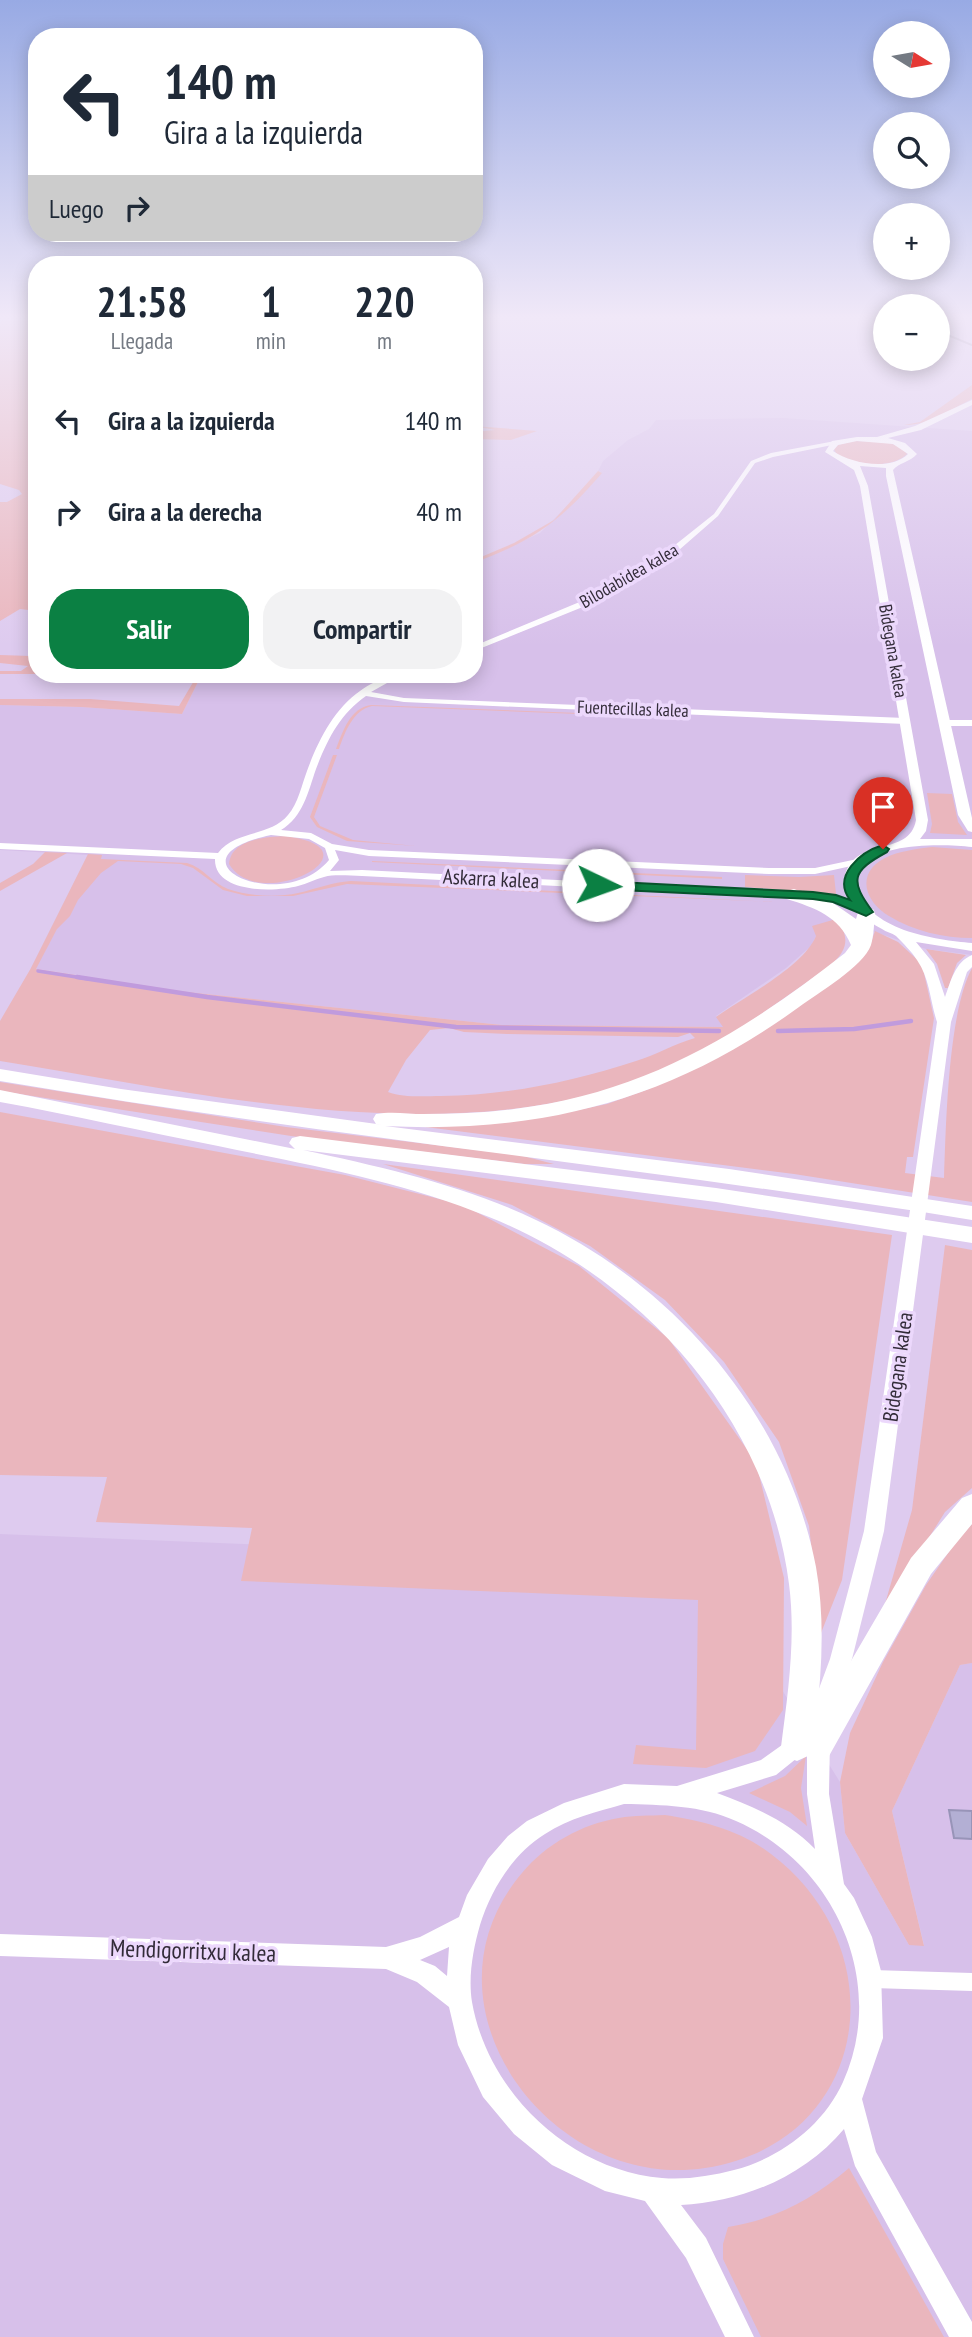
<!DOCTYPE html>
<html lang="es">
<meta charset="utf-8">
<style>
:root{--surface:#fff;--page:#f2f2f3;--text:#1f2937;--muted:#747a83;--accent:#0b8043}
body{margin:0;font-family:"PT Sans Narrow",sans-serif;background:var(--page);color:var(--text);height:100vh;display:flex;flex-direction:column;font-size:26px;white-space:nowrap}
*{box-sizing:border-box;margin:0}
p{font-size:23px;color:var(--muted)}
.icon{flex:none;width:38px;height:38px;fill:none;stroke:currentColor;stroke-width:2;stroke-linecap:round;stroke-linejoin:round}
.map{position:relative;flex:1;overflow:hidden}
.sheet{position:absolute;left:28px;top:256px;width:455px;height:427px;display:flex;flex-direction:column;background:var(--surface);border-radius:28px;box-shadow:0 4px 18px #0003}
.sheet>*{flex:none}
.banner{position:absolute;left:28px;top:28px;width:455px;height:214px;border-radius:28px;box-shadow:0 4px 18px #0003;background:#fff;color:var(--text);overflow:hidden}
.needle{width:46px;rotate:101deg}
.tools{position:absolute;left:873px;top:21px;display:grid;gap:14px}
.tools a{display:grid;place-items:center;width:77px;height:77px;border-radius:50%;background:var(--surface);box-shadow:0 4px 18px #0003;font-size:35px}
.pin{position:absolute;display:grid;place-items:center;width:60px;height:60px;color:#fff;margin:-72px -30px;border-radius:50% 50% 50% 0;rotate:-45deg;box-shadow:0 0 7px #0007}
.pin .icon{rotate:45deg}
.me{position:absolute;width:77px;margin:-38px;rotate:93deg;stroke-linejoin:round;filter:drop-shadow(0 0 5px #0008)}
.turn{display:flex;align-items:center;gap:24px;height:147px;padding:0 21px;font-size:32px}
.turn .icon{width:91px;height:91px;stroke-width:2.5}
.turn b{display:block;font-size:49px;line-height:60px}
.then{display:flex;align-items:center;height:66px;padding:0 21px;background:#0003;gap:14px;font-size:26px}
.eta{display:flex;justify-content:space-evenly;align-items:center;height:119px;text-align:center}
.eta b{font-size:42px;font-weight:700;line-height:49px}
.button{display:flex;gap:14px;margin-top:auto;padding:14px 21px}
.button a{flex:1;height:80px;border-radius:28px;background:var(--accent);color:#fff;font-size:28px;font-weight:700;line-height:80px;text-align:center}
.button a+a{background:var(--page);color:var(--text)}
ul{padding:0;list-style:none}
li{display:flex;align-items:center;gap:21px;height:91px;padding:0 21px}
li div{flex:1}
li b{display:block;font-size:26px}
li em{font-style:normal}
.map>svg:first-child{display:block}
.built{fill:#d7c0ea}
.green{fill:#eab6bd;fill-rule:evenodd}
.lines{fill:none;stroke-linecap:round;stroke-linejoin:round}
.stream-far1{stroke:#c09bdd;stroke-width:3.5}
.stream{stroke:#c09bdd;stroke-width:4.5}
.building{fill:#b3afd4;stroke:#9894b8;stroke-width:2}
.minor{fill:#fff;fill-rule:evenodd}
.tertiary{fill:#fff;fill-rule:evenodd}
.motorway{fill:#fff;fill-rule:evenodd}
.rail{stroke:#8a7d96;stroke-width:2}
.route{fill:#0b8043;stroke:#07532c;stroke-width:2}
.labels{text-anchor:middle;stroke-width:7;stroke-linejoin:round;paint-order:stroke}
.far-street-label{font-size:18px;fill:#332c39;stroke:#ecd8fc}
.street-label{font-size:21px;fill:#332c39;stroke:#ecd8fc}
.near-street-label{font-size:24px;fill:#332c39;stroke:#ecd8fc}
</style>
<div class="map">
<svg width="972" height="2337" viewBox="0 0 972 2337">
<rect width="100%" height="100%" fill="#decbef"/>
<g class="built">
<polygon points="783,418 972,431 972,955 926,949 835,919 816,936 812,945 786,968 716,1016 724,1027 502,1025 187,992 31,968 88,855 0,850 0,705 81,707 182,714 202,674 474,674 474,563 540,533 601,472 598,471 603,461 628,440 649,429 656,420"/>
<polygon points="0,1534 702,1563 840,1782 845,1833 909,1945 924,1945 892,1811 960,1665 972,1663 972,2337 0,2337"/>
</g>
<g class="green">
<polygon points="5,320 37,320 37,611 20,609 0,621 0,502 7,502 22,494 19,490 0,484 0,322"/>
<path d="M972 385V399C951 409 928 426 904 425L920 422Z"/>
<polygon points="474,426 537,431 511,440 474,439 474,432 495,430"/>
<path d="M855 441C871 442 897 439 907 454 891 470 852 465 836 453L834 449 838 445Z"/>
<path d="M598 471 602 473C560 522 534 540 474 563V560L514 543 554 520Z"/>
<polygon points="37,639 37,674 84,674 0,674 0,671 21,671 28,666 0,663 0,655 31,656"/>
<polygon points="198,674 202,674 182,714 81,707 0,705 0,699 90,699 179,706"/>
<path d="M371 705 630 715V716L372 706C353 710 345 732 339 749H336C343 731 350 708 371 705Z"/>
<polygon points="333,755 337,755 314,817 320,826 353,840 416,846 347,841 317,827 310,817"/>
<polygon points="927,793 952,794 958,822 967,835 930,833 932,824"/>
<path d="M285 836C386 849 259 915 229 864 231 839 266 837 285 836Z"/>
<path d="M932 847 972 850V938C944 938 913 931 889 916 865 902 855 873 885 858 899 851 916 849 932 847Z"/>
<polygon points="45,852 67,853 0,891 0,883 33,864"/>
<path d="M88 854 102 855 101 859 187 863C204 868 212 883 228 889 249 896 276 898 298 893 316 889 332 882 351 881L775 902 347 884 293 896H247L223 890 193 868 181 864 118 861 101 873 78 900 70 916 57 929 36 969 187 992 502 1025 723 1027 716 1017C743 998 804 966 816 936L812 926 836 919C860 948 833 964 810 980 760 1015 710 1052 652 1075 454 1154 204 1094 0 1061V1021L31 968ZM449 1028 464 1032 507 1034 678 1037 690 1033 695 1038C674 1044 656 1055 636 1061 572 1082 508 1095 441 1096 425 1096 404 1098 388 1092L406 1060 430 1030Z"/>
<polygon points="372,861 722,877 722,879 372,862"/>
<polygon points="745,875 799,877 834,875 836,894 745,887"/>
<path d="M875 931 898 942 922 964 934 1018 913 1157H907L905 1173 944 1178C946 1125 948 1013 972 968V1202L794 1174 425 1127 424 1125 554 1115 607 1104 649 1089 869 948Z"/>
<polygon points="926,949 966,955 957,963 948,988 945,988 937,964"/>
<polygon points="0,1082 286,1127 519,1155 554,1164 525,1164 291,1136 0,1091"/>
<polygon points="0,1112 345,1175 463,1205 579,1266 668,1338 756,1462 784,1578 783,1710 755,1751 706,1768 633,1764 636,1745 696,1750 698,1600 241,1581 252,1528 96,1522 107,1477 0,1475"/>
<polygon points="383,1164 892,1235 842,1580 821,1633 809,1526 779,1442 724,1362 665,1300 590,1246 512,1205"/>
<polygon points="945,1245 972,1250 972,1488 945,1512 883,1611 912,1510"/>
<polygon points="972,1524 972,1663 960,1665 892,1811 924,1946 909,1945 845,1833 840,1782 850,1733 883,1662 926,1585 955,1543"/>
<polygon points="806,1756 801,1788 807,1826 790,1812 749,1793 785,1776"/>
<path d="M665 1815C703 1821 740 1830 771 1854 897 1949 872 2142 705 2168 549 2192 411 2003 522 1873 546 1844 582 1824 619 1818 634 1815 650 1816 665 1815Z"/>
<path d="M849 2168 944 2337H761L723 2259V2244L728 2227C776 2219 813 2199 849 2168Z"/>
</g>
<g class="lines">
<polyline class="stream-far1" points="38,971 89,979"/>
<g class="stream">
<polyline points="77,977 207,997 456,1027 719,1031"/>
<polyline points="778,1031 854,1029 911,1021"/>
</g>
</g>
<polygon class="building" points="949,1810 972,1811 972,1839 954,1838"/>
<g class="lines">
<g class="minor">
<polygon points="835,441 837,444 773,457 755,463 718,516 671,557 600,600 474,651 474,646 594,596 665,553 714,514 751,461 771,453"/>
<path d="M393 674H403L371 692 404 698 905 718 909 721 905 724 404 702 366 696C340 714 327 740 316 769 308 792 303 817 281 830L311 833 332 844 369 850 769 868H815L862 858 867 861 865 863 815 874H769L369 856 335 850 339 860 330 871 362 870 812 893 840 897 871 913 866 916 834 902 812 899 362 876C350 876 335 874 324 877 315 879 307 884 298 886 276 892 214 894 215 859L0 849V843L218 853C235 830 270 837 288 815 298 804 302 784 307 771 318 741 334 709 360 691 369 684 382 679 393 674ZM271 835 309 839 325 848 329 860C282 917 160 859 271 835Z"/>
<polygon points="972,720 972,726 943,726 939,723 943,720"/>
<polygon points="872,1970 972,1973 972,1991 872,1988 865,1985 862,1979 865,1973"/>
</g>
<path class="tertiary" d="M972 400V405L921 430 888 438 905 443 917 454C910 462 898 463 893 470L972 818V832L968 831 958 815 886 476V468L860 466 868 486 928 820 926 831 920 839H972V847C944 844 882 842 862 866 857 873 857 878 858 886 865 930 936 940 972 943V951L916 942 934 964 945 997C951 981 955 962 972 955V967L967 972 951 1022 884 1531 852 1659 834 1706 820 1730 827 1732 830 1739 829 1794 844 1884 854 1898 872 1937 881 1971 883 2038 862 2099 876 2152 972 2322V2337H949L855 2166 844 2129C804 2177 742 2202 681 2205L706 2238 754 2337H725L686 2258 645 2201 605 2191 552 2165 514 2134 483 2097 458 2045 449 2007 417 1982 386 1969 0 1956V1934L386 1947 420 1937 459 1917 467 1895 488 1859 508 1836 527 1821 564 1803 624 1784 677 1786 761 1760 789 1740 814 1702 830 1659 864 1531 937 1022C930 1001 930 979 917 960 912 952 903 943 896 936 892 933 886 932 882 929 864 920 838 898 845 875 857 835 909 858 916 820L860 486 854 470 825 452 832 441 857 437H877L915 426ZM857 441 893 444 908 454C891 471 852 464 833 451L838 445ZM807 1750V1794L815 1849C788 1821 752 1806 717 1793L776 1775ZM624 1804C662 1805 701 1805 736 1821 835 1864 888 1982 843 2082 823 2126 780 2158 734 2170 711 2176 686 2180 662 2178 570 2170 488 2093 472 2002 468 1977 473 1949 480 1925 491 1889 513 1854 545 1834 569 1818 597 1812 624 1804ZM449 1947 447 1976 435 1966 420 1960Z"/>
<g class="motorway">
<path d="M794 889 833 903 856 919 859 909H873L875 913C874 923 874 935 871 945 863 967 818 993 799 1007 672 1100 541 1134 385 1126L729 1169 972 1206V1220C649 1168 323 1136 0 1081V1069L121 1089 384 1125 376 1124 373 1119 376 1114C392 1111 408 1114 424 1114 454 1114 484 1113 514 1109 645 1093 743 1033 845 953L851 945C839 916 815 908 787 899L785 895 787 891Z"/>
<path d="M0 1090 295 1149 289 1143 292 1138 300 1136 716 1188 972 1227V1243L716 1202 303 1150C382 1167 463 1185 536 1220 674 1285 787 1415 816 1567 825 1618 822 1670 816 1721L911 1558 962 1498 972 1494V1524L931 1574 829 1756 818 1760 808 1756 797 1761 786 1757 781 1747C788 1693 796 1638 789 1584 768 1418 641 1278 489 1217 402 1181 309 1165 218 1146 145 1132 73 1115 0 1102Z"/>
</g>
<polyline class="rail" points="938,331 972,345"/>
</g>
<linearGradient id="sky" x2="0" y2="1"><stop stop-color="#98aae4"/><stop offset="0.49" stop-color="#f0e8f8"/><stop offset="1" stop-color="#f0e8f8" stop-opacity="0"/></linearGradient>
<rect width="972" height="647" fill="url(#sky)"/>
<path class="route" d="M883 845 889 849 887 852C852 871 849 880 873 912L866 916 833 902 813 899 598 889 592 885 598 881 813 892 836 895 850 900C832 876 860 852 883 845Z"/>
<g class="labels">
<g class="far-street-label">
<text transform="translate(629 576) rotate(-30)" y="6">Bilodabidea kalea</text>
<text transform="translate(893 651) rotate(80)" y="6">Bidegana kalea</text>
<text transform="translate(633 709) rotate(2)" y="6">Fuentecillas kalea</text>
</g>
<g class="street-label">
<text transform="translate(491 879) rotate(3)" y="7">Askarra kalea</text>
<text transform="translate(898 1367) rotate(-82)" y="7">Bidegana kalea</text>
</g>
<g class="near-street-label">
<text transform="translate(193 1951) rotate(2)" y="8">Mendigorritxu kalea</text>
</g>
</g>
</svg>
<div class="tools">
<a><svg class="needle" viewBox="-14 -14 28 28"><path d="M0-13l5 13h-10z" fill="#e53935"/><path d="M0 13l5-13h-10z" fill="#747a83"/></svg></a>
<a><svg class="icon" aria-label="search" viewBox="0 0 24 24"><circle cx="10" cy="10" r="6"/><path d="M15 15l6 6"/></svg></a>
<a>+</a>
<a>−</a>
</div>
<div class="pin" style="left:883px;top:849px;background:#d93025"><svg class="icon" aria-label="arrive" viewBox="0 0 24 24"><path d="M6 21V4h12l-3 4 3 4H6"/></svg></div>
<svg class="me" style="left:598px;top:885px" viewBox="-20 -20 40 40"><circle r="19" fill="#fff"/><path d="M0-13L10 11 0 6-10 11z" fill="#0b8043"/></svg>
<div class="banner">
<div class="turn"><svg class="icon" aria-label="left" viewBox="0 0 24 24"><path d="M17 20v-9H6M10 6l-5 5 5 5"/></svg><div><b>140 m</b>Gira a la izquierda</div></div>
<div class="then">Luego<svg class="icon" aria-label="right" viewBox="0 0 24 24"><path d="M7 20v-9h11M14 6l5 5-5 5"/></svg></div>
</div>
<section class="sheet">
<div class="eta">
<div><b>21:58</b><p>Llegada</p></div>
<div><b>1</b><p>min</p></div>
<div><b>220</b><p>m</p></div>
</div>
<ul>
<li><svg class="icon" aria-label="left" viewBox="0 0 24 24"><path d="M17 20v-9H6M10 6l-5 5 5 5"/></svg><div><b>Gira a la izquierda</b></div><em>140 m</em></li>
<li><svg class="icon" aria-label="right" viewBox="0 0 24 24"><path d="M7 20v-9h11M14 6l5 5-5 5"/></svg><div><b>Gira a la derecha</b></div><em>40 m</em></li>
</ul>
<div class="button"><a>Salir</a><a>Compartir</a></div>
</section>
</div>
